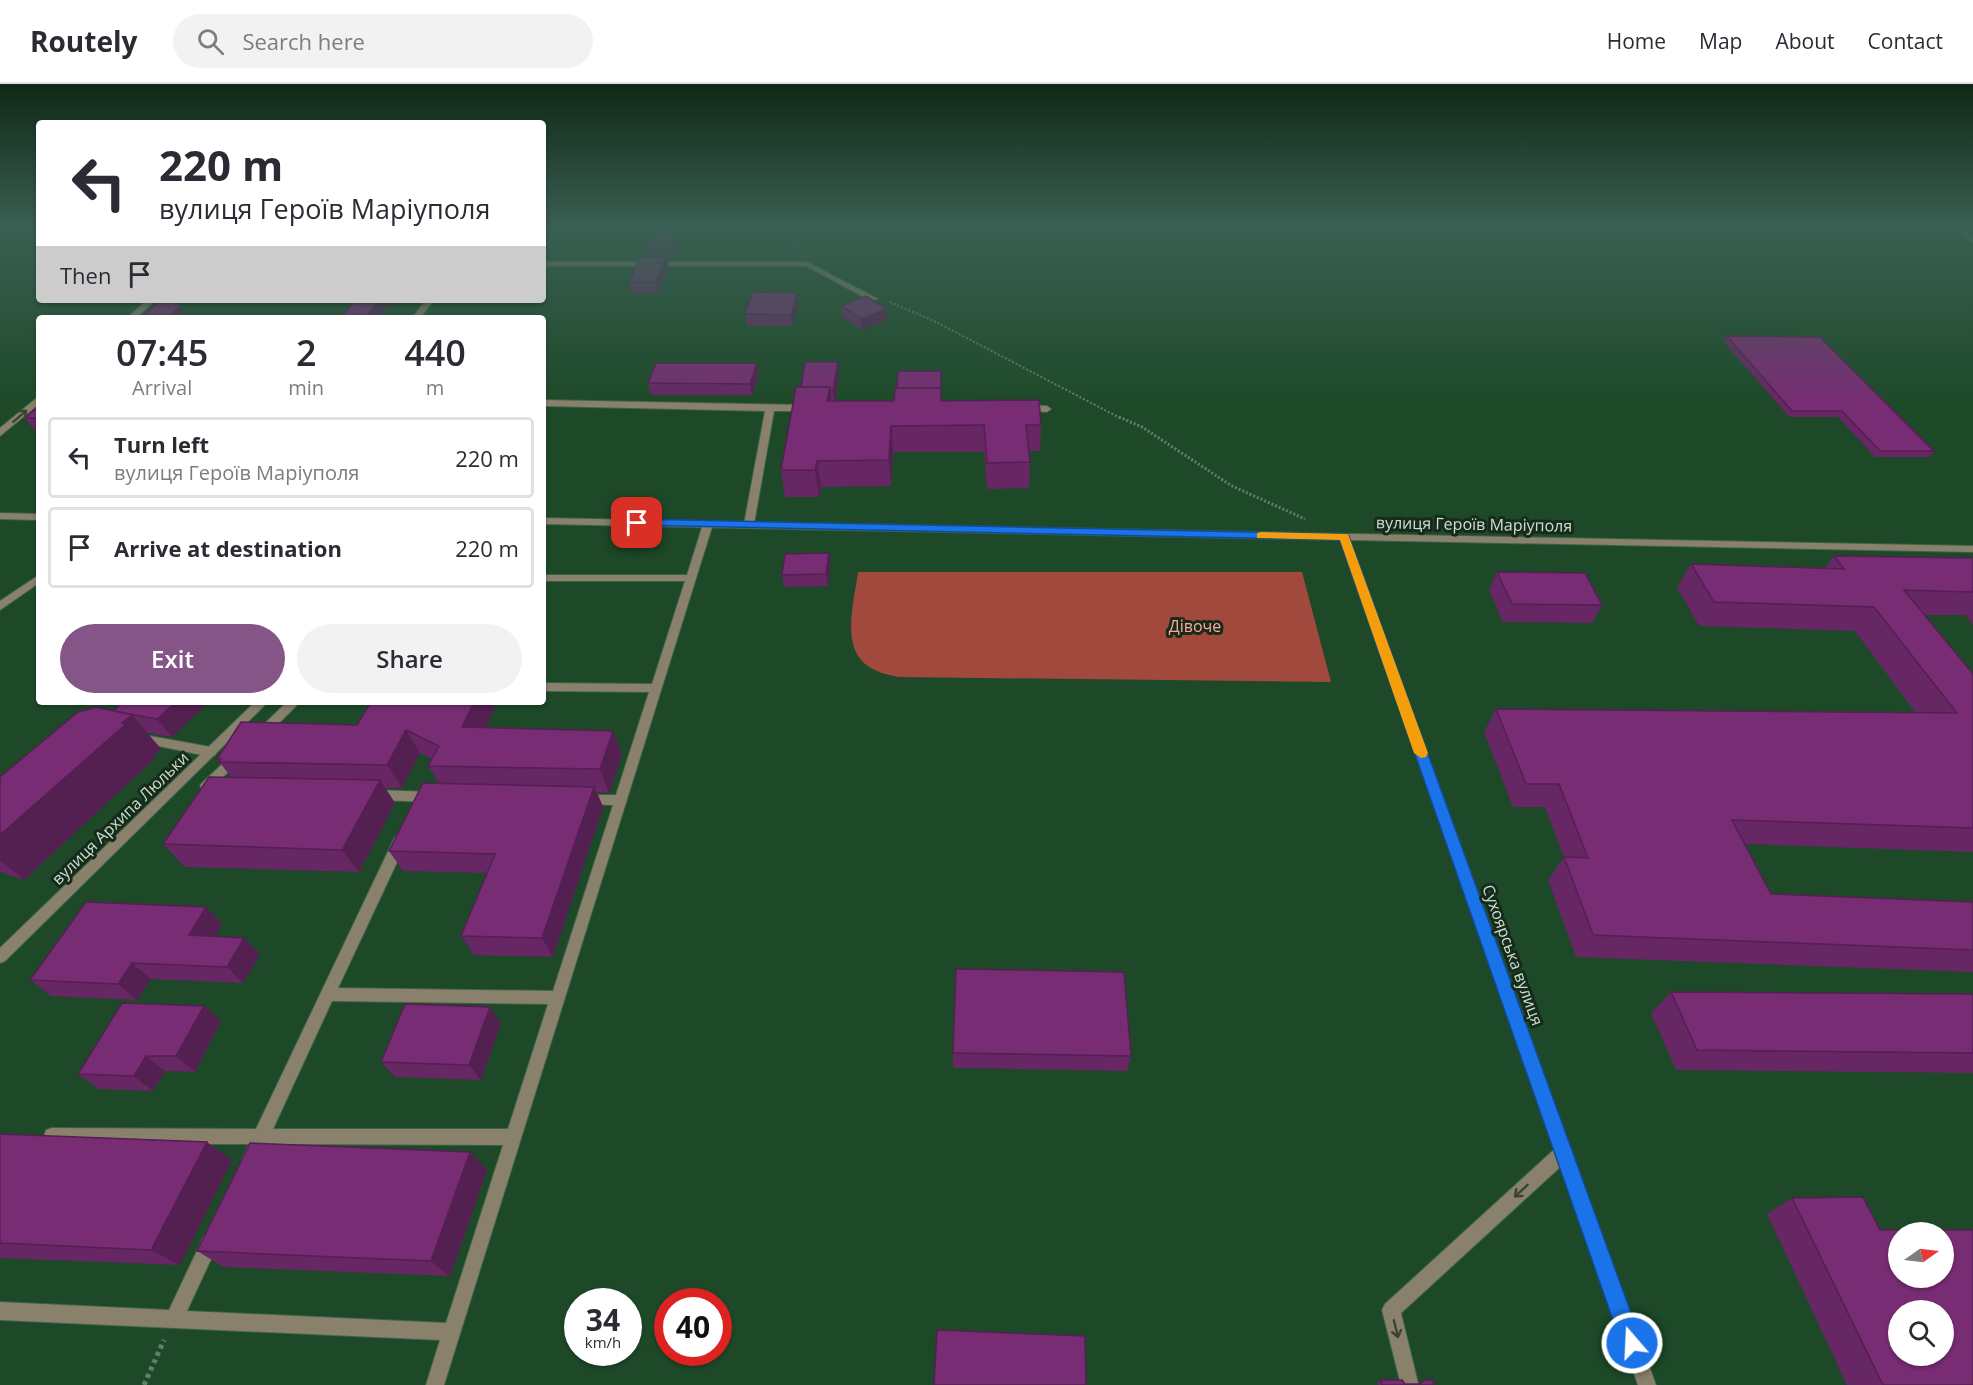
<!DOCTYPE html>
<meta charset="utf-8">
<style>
:root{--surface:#fff;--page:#f2f2f3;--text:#2b2b33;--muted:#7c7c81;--line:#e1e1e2;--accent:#865587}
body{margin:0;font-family:"Open Sans",sans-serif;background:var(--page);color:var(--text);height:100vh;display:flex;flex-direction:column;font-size:22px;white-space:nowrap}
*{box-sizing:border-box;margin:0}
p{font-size:20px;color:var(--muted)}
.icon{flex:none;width:33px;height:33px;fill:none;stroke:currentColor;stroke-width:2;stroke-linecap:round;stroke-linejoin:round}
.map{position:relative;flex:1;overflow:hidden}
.panel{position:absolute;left:36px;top:231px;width:510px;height:390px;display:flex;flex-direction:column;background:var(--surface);border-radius:6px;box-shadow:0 2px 4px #0004}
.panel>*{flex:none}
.banner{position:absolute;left:36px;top:36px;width:510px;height:183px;border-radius:6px;box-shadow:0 2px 4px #0004;background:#fff;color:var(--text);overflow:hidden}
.needle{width:39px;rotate:76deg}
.controls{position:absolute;left:1888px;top:1138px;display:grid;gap:12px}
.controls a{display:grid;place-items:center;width:66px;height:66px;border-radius:50%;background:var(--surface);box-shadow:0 2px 4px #0004;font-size:30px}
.speed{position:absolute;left:564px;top:1204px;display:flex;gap:12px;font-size:30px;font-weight:700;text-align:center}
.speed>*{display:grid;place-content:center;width:78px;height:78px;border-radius:50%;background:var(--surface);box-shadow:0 2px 4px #0004;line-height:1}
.speed small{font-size:15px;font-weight:400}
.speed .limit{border:9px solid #d22;background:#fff;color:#111}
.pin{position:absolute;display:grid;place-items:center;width:51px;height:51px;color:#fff;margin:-26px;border-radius:12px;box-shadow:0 3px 9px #0006}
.me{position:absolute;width:66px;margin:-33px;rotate:341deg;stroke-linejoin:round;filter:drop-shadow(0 0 4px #0008)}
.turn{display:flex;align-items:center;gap:21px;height:126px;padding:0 24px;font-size:27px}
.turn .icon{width:78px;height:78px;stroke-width:2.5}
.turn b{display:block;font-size:42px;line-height:51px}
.then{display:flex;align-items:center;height:57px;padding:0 24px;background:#0003;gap:12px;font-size:22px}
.eta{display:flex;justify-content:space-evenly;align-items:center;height:102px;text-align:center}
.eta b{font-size:36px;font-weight:600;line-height:42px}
.cta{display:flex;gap:12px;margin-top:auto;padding:12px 24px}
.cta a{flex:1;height:69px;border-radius:36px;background:var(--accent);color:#fff;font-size:24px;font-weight:600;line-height:69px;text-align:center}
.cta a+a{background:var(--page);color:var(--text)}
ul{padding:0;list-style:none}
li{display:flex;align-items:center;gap:18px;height:81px;margin:0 12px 9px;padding:0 12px;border:3px solid var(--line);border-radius:6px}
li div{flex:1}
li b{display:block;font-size:22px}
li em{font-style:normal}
header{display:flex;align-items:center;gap:36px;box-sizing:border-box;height:84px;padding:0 30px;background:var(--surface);border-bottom:2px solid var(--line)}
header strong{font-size:28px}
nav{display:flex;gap:33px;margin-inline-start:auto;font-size:21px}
.search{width:420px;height:54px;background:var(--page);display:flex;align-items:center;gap:15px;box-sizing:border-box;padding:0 21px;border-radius:33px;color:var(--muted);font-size:22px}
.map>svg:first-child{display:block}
.green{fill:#a1493c}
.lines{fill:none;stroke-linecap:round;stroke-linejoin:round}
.service-casing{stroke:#3c6446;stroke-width:2}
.minor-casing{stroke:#3c6446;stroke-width:2}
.tertiary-casing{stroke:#3c6446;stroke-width:2}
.path-far2{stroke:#5e8266;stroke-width:2;stroke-dasharray:2 2;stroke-linecap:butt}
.path-far1{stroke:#5e8266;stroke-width:3;stroke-dasharray:2 2;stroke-linecap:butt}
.path{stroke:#5e8266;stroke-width:5;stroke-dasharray:4 4;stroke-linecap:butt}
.service{fill:#8a816c;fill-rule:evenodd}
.minor{fill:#8a816c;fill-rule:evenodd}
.tertiary{fill:#8a816c;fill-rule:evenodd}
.wall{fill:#672664}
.shaded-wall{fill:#541f51}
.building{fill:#782c74;stroke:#541f51;stroke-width:1.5;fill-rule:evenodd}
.oneway{stroke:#3a4433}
.route{fill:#1a73e8;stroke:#114b97;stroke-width:1.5}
.slow{fill:#f59e0b}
.labels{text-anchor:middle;stroke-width:6;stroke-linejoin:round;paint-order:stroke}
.street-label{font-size:16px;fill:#c8e0cc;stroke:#172a1b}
.park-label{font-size:16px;fill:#fca899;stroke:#172a1b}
</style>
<header>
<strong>Routely</strong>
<div class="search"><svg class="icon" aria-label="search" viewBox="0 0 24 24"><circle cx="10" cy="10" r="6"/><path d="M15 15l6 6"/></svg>Search here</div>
<nav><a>Home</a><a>Map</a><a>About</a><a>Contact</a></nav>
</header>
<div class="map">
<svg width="1973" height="1301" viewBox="0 0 1973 1301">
<rect width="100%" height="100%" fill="#1d4928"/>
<path class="green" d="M858 488H1302L1331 598 898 593C891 591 882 590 875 586 838 570 854 519 858 488Z"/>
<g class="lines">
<g class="service-casing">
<g id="service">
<polygon points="1948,141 1955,141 1973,154 1973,159"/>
<polygon points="543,178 807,178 878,215 871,217 806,182 543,182"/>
<polygon points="543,316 806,321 810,324 806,327 774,327 754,440 749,443 744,440 765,327 543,322"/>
<polygon points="1025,321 1047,322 1051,325 1047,328 1022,326 1021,324"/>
<path d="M708 437 713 440 444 1301H426L440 1256 0 1236V1218L169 1226 204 1152 210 1149 216 1152 219 1158 187 1227 446 1239 503 1061 265 1060 256 1081 250 1083 244 1081 242 1075 249 1060H52L46 1058 44 1052 46 1046 52 1044 256 1045 393 757 395 753 400 752 405 753 407 757 338 904 553 907 613 721 581 720 579 716 581 712 585 711H616L649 608 543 607V599L652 600 685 497H543V491H687L703 440ZM332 917 548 920 508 1045H273Z"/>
<polygon points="287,618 300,618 265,653 257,653 255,650 257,647"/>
<polygon points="139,650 211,663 215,665 217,668 215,671 211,673 135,657 133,654 135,651"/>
<polygon points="235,670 239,672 241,675 239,678 210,705 202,705 200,702 202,699 231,672"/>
<polygon points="375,706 433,708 437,710 439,713 437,716 433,718 375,716 371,714 369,711 371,708"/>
<polygon points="1564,1060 1570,1062 1572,1068 1570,1074 1401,1229 1418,1299 1417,1301 1401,1301 1382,1226 1385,1220 1558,1062"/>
</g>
</g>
<g class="minor-casing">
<g id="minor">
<polygon points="147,216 156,216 136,234 127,234"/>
<polygon points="426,216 434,216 420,234 412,234"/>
<polygon points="39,312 39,320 0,352 0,344"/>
<polygon points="39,491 39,499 0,526 0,517"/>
</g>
</g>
<g class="tertiary-casing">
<g id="tertiary">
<polygon points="0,429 39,430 39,436 0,435"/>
<polygon points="543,434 1973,462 1973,468 1350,456 1656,1301 1638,1301 1340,456 543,440"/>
<polygon points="255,618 268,618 5,877 0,879 0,864"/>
</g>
</g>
<g class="path-far2">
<polyline points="771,141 800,165"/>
<polyline points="890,218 936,238 1122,335"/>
</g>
<polyline class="path-far1" points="1119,333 1142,343 1232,402 1305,435"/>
<polyline class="path" points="144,1301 164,1256"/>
<use href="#service" class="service"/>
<use href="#minor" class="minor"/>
<use href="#tertiary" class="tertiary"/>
</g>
<g class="wall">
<polygon points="678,146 680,157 672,176 667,176 669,184 658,209 631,209 629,198 646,173 644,165"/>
<polygon points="797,209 798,220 793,242 747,242 745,230"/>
<polygon points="841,222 887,225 887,236 862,246 842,233"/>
<polygon points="1727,252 1934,367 1930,373 1875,373 1838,333 1789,333 1724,258"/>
<polygon points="941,287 941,317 1041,341 1040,367 1029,367 1030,378 1029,404 987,405 984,368 893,368 891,402 821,403 819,413 785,413 781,386 801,303 839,290 835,317 894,317 897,304"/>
<polygon points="759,291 752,311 651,311 648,299"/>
<polygon points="39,322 39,346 34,346 25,334"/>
<polygon points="829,469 830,481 828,502 784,503 782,491"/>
<polygon points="1834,472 1973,474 1973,541 1965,531 1924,531 1973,590 1973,768 1745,760 1771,810 1973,818 1973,888 1576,873 1548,796 1564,773 1545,723 1513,723 1484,648 1496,625 1916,629 1855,547 1699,542 1677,503 1691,480 1825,484"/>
<polygon points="1497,488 1602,521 1592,539 1503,538 1489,506"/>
<polygon points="209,618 172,653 147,649 161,665 153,672 155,674 24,796 0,788 0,693 113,627"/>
<polygon points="357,641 613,647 622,671 609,709 597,708 603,723 553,873 474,871 461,852 487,789 403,787 389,767 439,699 428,682 432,675 420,669 402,704 385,704 395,719 359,788 185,783 163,760 231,693 217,675"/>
<polygon points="206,823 222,840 215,852 244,854 260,870 243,899 151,895 137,916 51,912 30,896"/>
<polygon points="1671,908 1973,910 1973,989 1676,986 1651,929"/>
<polygon points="204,922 221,937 195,988 165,987 153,1007 99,1005 78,990"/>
<polygon points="501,939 481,996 395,993 381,978"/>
<polygon points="953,969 1131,972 1127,987 953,984"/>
<polygon points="0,1050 232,1076 180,1181 0,1174"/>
<polygon points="470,1068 487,1086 450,1192 224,1183 197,1167"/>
<polygon points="1792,1114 1880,1146 1973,1301 1847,1301 1767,1130"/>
<polygon points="1381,1296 1405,1300 1420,1300 1424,1296 1434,1301 1378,1301 1377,1299"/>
</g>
<g class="shaded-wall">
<polygon points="678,146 680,157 672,176 670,165"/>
<polygon points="666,173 669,184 658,209 656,198"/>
<polygon points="797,209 798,220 793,242 791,231"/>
<polygon points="379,216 392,216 379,234 366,234"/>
<polygon points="180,222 186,233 185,234 167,234"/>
<polygon points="887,225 887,236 862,246 861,235"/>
<polygon points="838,278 839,290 835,319 833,307"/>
<polygon points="757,279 759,291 752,311 750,300"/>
<polygon points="830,303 833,329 827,317"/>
<polygon points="891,342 893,368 891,402 889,376"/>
<polygon points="817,377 821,403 819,413 815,386"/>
<polygon points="829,469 830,481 828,502 826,490"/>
<polygon points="176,618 209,618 172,653 157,635"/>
<polygon points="474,618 497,618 475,667 462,643"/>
<polygon points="132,631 161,665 153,672 155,674 24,796 0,776 0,751"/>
<polygon points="406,646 420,669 402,704 387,681"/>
<polygon points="613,647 622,671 609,709 600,685"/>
<polygon points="380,696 395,719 359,788 342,766"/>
<polygon points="594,703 603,723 553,873 542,854"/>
<polygon points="206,823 222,840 206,868 189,851"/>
<polygon points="244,854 260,870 243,899 227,883"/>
<polygon points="132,879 151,895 137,916 118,900"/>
<polygon points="204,922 221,937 195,988 176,972"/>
<polygon points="490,923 501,939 481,996 469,981"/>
<polygon points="146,972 165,987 153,1007 134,992"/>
<polygon points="207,1058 232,1076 180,1181 151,1166"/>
<polygon points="470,1068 487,1086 450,1192 431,1177"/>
</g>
<g class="building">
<polygon points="653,146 678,146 670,165 644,165"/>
<polygon points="640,173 666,173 656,198 629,198"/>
<polygon points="753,208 797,209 791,231 745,230"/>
<polygon points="866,212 887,225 861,235 841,222"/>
<polygon points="161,216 174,216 180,222 167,234 141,234"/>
<polygon points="356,216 379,216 366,234 340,234"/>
<polygon points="1727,252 1820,253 1934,367 1880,367 1842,327 1792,327"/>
<polygon points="805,278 838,278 833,307 830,307 830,303 801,303"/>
<polygon points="656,279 757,279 750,300 648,299"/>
<polygon points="898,287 941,287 941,308 941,304 897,304"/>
<polygon points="796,303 830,303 827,317 894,317 895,304 941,304 941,317 1039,316 1041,341 1026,341 1030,378 987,379 984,341 891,342 889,376 817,377 815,386 781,386"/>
<polygon points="39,322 39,334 25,334"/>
<polygon points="829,469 826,490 782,491 785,470"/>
<polygon points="1834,472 1973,474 1973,508 1904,506 1973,590 1973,744 1732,736 1771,810 1973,818 1973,866 1593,851 1564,773 1588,774 1559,700 1526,700 1496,625 1957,629 1874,523 1714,518 1691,480 1844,485"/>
<polygon points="1497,488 1585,489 1602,521 1512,520"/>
<polygon points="123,618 176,618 157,635 113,627"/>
<polygon points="371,618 474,618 462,643 613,647 600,685 428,682 439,662 406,646 387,681 219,678 221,675 217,675 241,638 357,641"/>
<polygon points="97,623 132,631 122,639 126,640 0,751 0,693 78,628"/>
<polygon points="209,693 380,696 342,766 163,760"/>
<polygon points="423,699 594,703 542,854 461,852 495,770 389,767"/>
<polygon points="86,818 206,823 189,851 244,854 227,883 132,879 118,900 30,896"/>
<polygon points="956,885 1124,888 1131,972 953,969"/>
<polygon points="1671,908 1973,910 1973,969 1697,966"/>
<polygon points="122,919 204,922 176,972 146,972 134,992 78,990"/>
<polygon points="405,920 490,923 469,981 381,978"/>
<polygon points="0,1050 207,1058 151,1166 0,1159"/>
<polygon points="250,1059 470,1068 431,1177 197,1167"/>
<path d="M1863 1113 1880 1146H1973V1301H1883L1792 1114ZM1899 1149H1944V1194H1899ZM1899 1227H1944V1272H1899Z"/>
<polygon points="937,1246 1085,1252 1086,1301 934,1301"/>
<polygon points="1381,1296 1402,1296 1405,1300 1421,1300 1424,1296 1433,1296 1434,1301 1382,1301"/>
</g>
<defs><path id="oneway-shaft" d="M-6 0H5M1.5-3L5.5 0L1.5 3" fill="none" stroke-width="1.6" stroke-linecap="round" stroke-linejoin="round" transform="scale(1.5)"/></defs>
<g class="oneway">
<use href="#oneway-shaft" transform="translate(20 332) rotate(-41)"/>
<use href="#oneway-shaft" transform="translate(1521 1107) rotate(137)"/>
<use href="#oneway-shaft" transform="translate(1396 1245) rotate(76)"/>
</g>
<linearGradient id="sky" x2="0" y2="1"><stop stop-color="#102816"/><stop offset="0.44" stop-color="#3a5f53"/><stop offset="1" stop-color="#3a5f53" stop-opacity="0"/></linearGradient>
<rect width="1973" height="323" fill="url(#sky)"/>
<polygon class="route" points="637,435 1348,450 1642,1259 1639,1266 1632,1269 1624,1266 1621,1259 1340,456 633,441 631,439"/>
<polygon class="slow" points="1261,448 1348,450 1428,669 1426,673 1421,674 1414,669 1340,456 1257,454 1257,449"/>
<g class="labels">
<g class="street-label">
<text transform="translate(1474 440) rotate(1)" y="6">вулиця Героїв Маріуполя</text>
<text transform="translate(120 734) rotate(-44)" y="6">вулиця Архипа Люльки</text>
<text transform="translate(1513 871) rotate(70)" y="6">Сухоярська вулиця</text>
</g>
<g class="park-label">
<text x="1195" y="548">Дівоче</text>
</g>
</g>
</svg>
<div class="controls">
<a><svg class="needle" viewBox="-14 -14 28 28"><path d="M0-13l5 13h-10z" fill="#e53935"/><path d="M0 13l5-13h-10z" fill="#7c7c81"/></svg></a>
<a><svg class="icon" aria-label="search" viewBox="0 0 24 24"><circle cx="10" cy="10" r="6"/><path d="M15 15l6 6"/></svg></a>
</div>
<div class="speed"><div>34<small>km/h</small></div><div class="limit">40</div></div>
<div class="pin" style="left:637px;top:439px;background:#d93025"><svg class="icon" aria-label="arrive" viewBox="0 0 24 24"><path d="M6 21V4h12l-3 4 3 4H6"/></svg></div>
<svg class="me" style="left:1632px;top:1259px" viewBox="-20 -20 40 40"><circle r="17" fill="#1a73e8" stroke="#fff" stroke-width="3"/><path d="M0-11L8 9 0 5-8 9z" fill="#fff"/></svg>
<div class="banner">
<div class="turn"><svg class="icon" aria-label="left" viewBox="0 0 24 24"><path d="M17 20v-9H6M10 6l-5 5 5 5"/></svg><div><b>220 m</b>вулиця Героїв Маріуполя</div></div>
<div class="then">Then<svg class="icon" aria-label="arrive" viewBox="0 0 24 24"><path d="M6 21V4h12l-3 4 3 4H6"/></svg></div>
</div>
<section class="panel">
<div class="eta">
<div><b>07:45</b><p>Arrival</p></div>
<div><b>2</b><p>min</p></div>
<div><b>440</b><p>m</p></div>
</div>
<ul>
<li><svg class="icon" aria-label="left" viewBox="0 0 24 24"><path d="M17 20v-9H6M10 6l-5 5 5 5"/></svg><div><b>Turn left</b><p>вулиця Героїв Маріуполя</p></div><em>220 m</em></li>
<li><svg class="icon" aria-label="arrive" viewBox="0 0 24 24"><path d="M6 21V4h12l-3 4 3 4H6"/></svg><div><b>Arrive at destination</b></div><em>220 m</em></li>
</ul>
<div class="cta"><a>Exit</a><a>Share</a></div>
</section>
</div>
